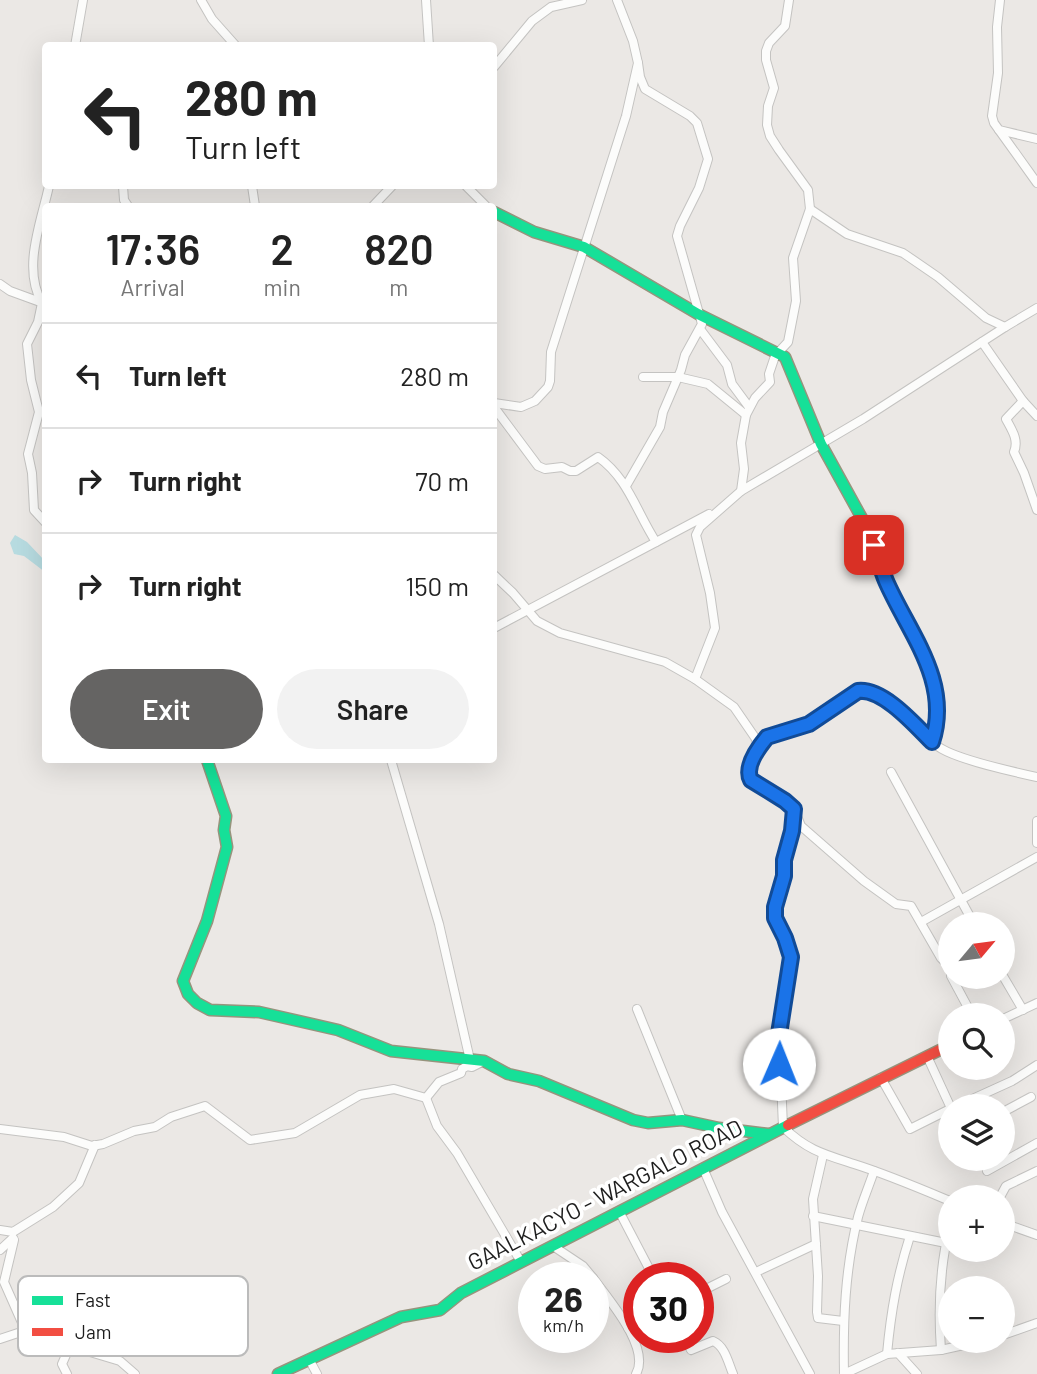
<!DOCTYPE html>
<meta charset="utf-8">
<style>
:root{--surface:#fff;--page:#f2f2f2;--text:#222;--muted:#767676;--line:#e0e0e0;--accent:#656463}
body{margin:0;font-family:Barlow,sans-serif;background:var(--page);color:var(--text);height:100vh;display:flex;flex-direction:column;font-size:26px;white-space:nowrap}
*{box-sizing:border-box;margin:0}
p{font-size:23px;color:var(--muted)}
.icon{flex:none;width:38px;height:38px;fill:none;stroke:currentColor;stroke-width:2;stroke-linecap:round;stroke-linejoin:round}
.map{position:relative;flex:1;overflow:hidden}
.drawer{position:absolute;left:42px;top:203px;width:455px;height:560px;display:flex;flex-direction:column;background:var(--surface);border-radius:7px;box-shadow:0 7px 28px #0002}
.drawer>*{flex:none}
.guide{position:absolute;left:42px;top:42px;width:455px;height:147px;border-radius:7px;box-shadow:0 7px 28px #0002;background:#fff;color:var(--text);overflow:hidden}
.needle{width:46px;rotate:61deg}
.fabs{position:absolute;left:938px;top:912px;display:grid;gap:14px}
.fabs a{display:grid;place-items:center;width:77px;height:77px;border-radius:50%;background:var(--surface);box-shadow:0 7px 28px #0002;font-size:35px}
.speed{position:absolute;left:518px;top:1262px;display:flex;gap:14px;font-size:35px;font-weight:700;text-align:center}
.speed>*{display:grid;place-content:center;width:91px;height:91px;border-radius:50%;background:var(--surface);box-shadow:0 7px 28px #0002;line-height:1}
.speed small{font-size:18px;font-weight:400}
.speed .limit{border:10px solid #d22;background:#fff;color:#111}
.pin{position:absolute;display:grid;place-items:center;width:60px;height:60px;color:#fff;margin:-30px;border-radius:14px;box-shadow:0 4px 10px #0006}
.me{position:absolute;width:77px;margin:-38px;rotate:1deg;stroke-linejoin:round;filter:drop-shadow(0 0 5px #0008)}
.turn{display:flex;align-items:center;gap:24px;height:147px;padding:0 28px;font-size:32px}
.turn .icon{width:91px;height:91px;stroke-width:2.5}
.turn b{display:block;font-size:49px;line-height:60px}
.eta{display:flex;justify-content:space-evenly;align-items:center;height:119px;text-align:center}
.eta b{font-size:42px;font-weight:600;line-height:49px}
.button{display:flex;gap:14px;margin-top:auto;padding:14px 28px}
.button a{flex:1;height:80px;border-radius:42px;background:var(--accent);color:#fff;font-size:28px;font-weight:600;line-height:80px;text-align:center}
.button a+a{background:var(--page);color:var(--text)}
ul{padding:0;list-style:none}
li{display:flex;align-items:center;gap:21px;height:105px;padding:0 28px;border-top:2px solid var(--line)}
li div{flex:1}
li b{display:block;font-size:26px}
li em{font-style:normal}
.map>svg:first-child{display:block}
.water{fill:#b7dbe0}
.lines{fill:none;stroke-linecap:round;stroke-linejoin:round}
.street-casing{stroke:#c4c3c1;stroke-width:10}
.fast-casing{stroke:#96947d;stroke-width:13}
.jam-casing{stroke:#96947d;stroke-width:13}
.street{stroke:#fcfcfb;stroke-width:8}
.fast{stroke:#16e098;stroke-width:10}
.jam{stroke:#f24e42;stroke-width:10}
.route-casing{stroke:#114b97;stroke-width:18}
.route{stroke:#1a73e8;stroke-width:12}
.labels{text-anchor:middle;stroke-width:7;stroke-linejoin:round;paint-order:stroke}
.street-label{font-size:23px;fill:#1d1d1d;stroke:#fff}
.key{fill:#fff;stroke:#bbb;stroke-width:2}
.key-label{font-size:19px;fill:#1d1d1d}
</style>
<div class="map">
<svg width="1037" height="1374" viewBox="0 0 1037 1374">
<rect width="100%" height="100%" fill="#ebe8e5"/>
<polygon class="water" points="15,535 27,542 45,561 45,572 24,556 14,554 10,543"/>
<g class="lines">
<g class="street-casing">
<g id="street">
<polyline points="201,0 212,19 236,46"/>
<polyline points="426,0 429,46"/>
<polyline points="1000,0 997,27 998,73 992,116 994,123 999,130 1037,139"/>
<polyline points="75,46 83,0"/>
<polyline points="494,67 532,21 551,7 582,0"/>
<polyline points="999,130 1037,183"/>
<polyline points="123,186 124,200 128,206"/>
<polyline points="252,186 255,206"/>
<polyline points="466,186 486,206"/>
<polyline points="373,206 392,186"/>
<polyline points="0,284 10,291 43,303"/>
<polyline points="1005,327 1037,308"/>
<polyline points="700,329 727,365 732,384 749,407"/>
<polyline points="982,342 1023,401 1037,416"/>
<polyline points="643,377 678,377 708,384 746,415"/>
<path d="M1023 401 1006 419C1012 430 1019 440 1014 452L1024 473 1037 510"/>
<polyline points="494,403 521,407 535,401 548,387 550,381 551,352 626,116 638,63 633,41 617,0"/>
<path d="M494 407 538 466 545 469 562 467 570 471H576L598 457C628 478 637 513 656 542"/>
<polyline points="626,486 660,427 663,412 681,370 685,355 702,324 677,236 680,226 699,188 708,159 697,123 690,116 645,89 640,77 638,63"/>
<polyline points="741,491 863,419 1005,327 986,318 938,277 903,253 847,234 810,209"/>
<path d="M46 523 34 510 32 473 28 454 39 412 31 380 27 344 38 322 42 303C22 268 41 223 49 186"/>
<polyline points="494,575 513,593 537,621 560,633 665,662 695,679 734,707 756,739 758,750 748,768 748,775 751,780 785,801 794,809 801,826 864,881 896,904 911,906 941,958 944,961 950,960"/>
<polyline points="494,628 709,514"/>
<polyline points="695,679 715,628 710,593 696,535 700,527 741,491 744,469 741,443 746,415 755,398 770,382 769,374 775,356 788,342 796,301 793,258 810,209 808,190 779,150 770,136 767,125 768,106 774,88 766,60 766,51 769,43 785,26 789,0"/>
<path d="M758 750 771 735 809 724 858 691C890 688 916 734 942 749 961 760 1014 772 1037 777"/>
<polyline points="391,760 439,924 470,1060"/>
<polyline points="891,772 974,924"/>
<path d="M793 812 784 860V876L775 907V918L785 938 791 958 779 1034 783 1127C807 1150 823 1154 854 1164 886 1174 919 1188 950 1201"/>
<polyline points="1037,821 1037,843"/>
<polyline points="921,922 1037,857"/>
<polyline points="951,976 972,1015"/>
<polyline points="1003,976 1023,1010"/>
<polyline points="637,1009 682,1120"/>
<polyline points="1003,1019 1037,1003"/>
<polyline points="927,1056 950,1106"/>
<polyline points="881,1078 910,1129 950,1109"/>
<polyline points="426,1098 437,1126 457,1153 521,1262"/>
<polyline points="957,1106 1012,1081 1037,1065"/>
<polyline points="1003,1112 1031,1097"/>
<polyline points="0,1129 64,1137 92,1146 103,1144 134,1131 155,1127 171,1117 205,1106 250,1140 295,1133 360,1095 394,1089 426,1098 439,1082 461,1073 462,1069 467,1066 472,1067 484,1061"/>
<polyline points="823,1155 813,1199 818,1276 817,1312 818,1318 843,1321"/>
<polyline points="703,1168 722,1212 810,1374"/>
<polyline points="987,1171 1037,1143"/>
<polyline points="1000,1197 1006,1186 1037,1171"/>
<polyline points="619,1211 654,1278"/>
<polyline points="813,1216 946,1243"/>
<polyline points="1003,1223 1037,1235"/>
<polyline points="0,1230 13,1232 53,1207 79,1183 95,1145"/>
<polyline points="14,1240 4,1282 27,1334"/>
<polyline points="553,1246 583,1266 593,1278"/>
<polyline points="0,1250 13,1238"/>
<polyline points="756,1272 816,1244"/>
<path d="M593 1278C609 1300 651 1348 636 1374"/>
<polyline points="698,1293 726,1279"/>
<polyline points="628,1328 639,1323"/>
<polyline points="1003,1335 1037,1323"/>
<path d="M684 1337 691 1350 713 1341C725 1346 728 1362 733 1374"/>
<polyline points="0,1339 18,1333 42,1331 70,1346 120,1361 135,1374"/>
<path d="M941 1350C938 1309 940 1265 950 1226"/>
<polyline points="898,1353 917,1374"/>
<path d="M887 1354C891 1311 897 1277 910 1236"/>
<polyline points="309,1359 317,1374"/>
<polyline points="67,1374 62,1364 70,1346"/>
<path d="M844 1374C843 1320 845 1269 858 1217 862 1202 869 1186 874 1171"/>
<polyline points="844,1374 887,1354 941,1350 986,1340"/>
</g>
</g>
<g class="fast-casing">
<g id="fast">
<polyline points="494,212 534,232 584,247 698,314 785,357 821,444 864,522 886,581 917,641"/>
<polyline points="207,760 226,816 224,830 227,847 207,921 183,981 188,994 197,1003 210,1010 259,1012 338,1030 391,1051 484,1061 508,1074 539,1081 633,1120 648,1123 682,1120 719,1128 768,1134"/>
<polyline points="278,1374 401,1317 440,1310 461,1293 788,1125"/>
</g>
</g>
<g class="jam-casing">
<g id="jam">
<path d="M917 641C937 682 939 698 932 742"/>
<polyline points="788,1125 950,1045"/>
</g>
</g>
<use href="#street" class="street"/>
<use href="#fast" class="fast"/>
<use href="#jam" class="jam"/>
</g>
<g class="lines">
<g class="route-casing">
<path id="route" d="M779 1064V1034L791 957 785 938 775 918V907L784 876V860L792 831 794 809 785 801 751 780C744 767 758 748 767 737L809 724 858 691C883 688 915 725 932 742 952 681 908 632 886 581 881 569 878 557 874 545"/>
</g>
<use href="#route" class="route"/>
</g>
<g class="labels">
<g class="street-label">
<text transform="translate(605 1195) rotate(-27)" y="8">GAALKACYO - WARGALO ROAD</text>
</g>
</g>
<rect x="18" y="1276" width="230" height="80" rx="10" class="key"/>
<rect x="32" y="1296" width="31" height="9" fill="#16e098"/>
<rect x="32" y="1328" width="31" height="8" fill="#f24e42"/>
<g class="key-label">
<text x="75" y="1307">Fast</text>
<text x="75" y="1339">Jam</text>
</g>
</svg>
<div class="fabs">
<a><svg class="needle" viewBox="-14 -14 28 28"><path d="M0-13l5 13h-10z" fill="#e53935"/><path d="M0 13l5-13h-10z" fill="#767676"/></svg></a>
<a><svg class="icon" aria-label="search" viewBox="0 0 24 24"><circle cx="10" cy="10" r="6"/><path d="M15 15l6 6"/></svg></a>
<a><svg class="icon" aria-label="layers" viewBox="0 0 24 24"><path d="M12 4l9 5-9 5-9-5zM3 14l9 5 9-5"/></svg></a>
<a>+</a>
<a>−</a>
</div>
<div class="speed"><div>26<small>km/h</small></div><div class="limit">30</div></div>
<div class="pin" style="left:874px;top:545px;background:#d93025"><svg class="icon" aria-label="arrive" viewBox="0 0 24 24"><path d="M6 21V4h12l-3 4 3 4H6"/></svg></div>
<svg class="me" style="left:779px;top:1064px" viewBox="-20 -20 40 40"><circle r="19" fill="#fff"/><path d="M0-13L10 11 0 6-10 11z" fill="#1a73e8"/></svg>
<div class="guide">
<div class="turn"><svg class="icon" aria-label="left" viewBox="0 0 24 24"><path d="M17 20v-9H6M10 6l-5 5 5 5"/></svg><div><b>280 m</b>Turn left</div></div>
</div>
<section class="drawer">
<div class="eta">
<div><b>17:36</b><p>Arrival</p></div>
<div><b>2</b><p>min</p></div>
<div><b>820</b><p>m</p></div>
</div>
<ul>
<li><svg class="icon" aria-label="left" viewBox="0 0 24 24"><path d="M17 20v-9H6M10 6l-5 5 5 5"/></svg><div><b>Turn left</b></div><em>280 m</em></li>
<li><svg class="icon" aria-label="right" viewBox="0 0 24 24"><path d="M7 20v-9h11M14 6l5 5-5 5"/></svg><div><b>Turn right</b></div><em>70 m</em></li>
<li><svg class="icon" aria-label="right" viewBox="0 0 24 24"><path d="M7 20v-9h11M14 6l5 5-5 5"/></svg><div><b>Turn right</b></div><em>150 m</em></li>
</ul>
<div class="button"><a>Exit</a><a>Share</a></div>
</section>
</div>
